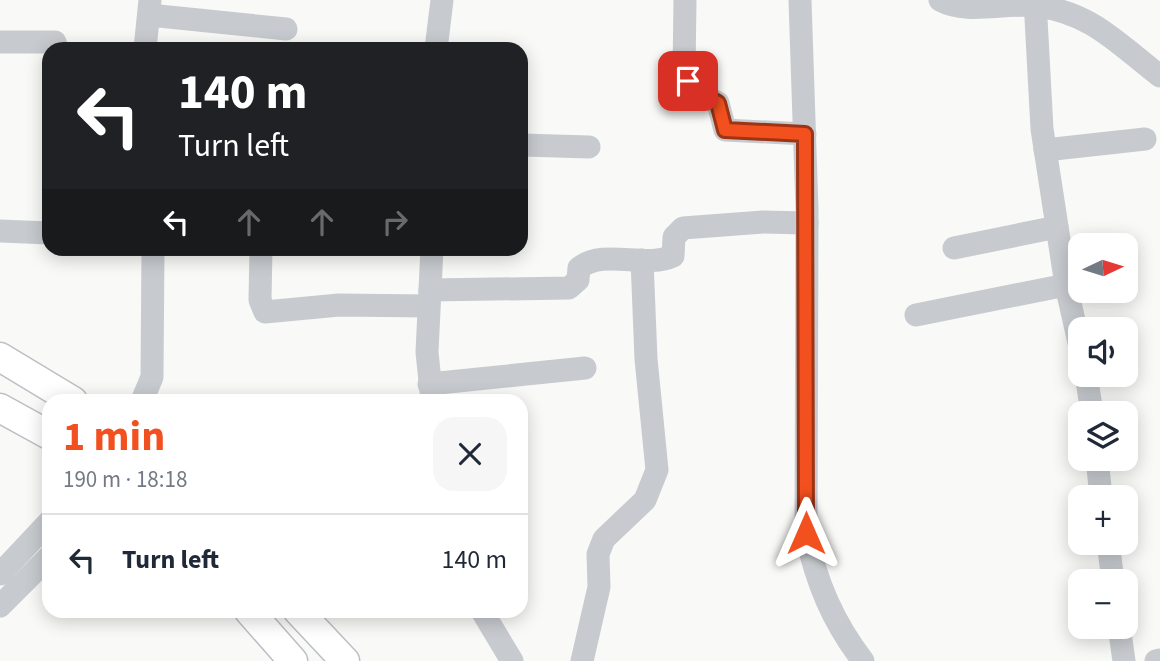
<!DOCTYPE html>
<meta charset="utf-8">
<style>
:root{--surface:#fff;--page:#f6f6f7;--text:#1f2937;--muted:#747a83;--line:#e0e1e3;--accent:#f2501f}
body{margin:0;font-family:"Source Sans 3",sans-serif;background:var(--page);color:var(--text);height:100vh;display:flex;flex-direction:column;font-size:26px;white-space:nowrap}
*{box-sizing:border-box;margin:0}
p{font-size:23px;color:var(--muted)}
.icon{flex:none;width:38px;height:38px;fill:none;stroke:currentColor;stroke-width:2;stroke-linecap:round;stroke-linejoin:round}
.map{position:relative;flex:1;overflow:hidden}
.panel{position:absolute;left:42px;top:394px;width:486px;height:224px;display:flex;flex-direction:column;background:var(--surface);border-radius:21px;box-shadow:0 4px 18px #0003}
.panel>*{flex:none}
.guide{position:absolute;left:42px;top:42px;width:486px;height:214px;border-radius:21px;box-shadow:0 4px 18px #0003;background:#202124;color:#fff;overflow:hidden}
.needle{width:46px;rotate:86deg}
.controls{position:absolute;left:1068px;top:233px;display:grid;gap:14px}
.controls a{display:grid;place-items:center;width:70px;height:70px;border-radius:14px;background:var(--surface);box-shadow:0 4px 18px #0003;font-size:35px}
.pin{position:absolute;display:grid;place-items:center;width:60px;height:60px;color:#fff;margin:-30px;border-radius:14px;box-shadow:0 4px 10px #0006}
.me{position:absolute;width:77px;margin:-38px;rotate:0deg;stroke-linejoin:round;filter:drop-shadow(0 0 5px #0008)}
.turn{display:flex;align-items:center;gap:24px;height:147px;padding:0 21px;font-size:32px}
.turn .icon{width:91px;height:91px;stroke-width:2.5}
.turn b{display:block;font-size:49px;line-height:60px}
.lanes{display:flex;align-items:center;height:66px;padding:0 21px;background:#0003;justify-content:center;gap:35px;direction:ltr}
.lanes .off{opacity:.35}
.round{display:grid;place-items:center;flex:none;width:74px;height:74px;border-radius:21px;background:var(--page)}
.overview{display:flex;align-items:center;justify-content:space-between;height:119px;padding:0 21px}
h1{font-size:42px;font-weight:700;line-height:52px;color:var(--accent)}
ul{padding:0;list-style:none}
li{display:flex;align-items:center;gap:21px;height:91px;padding:0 21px;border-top:2px solid var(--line)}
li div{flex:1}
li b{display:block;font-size:26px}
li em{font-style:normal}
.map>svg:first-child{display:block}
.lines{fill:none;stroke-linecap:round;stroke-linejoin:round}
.major-casing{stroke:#bcc0c4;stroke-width:31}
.minor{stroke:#c7cbcf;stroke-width:23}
.major{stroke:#fff;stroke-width:28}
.route-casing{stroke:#9d3414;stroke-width:18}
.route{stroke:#f2501f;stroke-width:12}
</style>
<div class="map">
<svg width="1160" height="661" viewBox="0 0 1160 661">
<rect width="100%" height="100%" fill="#f9f9f7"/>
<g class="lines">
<g class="major-casing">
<g id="major">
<polyline points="0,357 73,401"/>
<polyline points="0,408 49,435"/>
<polyline points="249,611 293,661"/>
<polyline points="298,611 345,661"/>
</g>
</g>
<g class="minor">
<polyline points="685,0 684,72 692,89 718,103 725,130 805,134"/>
<path d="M800 0 807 210 806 533C816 582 833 622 863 661"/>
<path d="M940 0C968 15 1004 2 1036 6 1091 12 1118 44 1160 76"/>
<polyline points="1035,0 1042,129 1066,285 1080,347"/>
<polyline points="149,15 286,29"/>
<polyline points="0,42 55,42 57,49"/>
<polyline points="145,49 150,0"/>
<polyline points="436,49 442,0"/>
<polyline points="522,145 589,147"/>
<polyline points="1045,150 1145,139"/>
<polyline points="0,231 49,233"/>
<polyline points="261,248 260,300 265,312 339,305 428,306"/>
<polyline points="954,248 1057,227"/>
<path d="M430 290 569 288 578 280 579 268C604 248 645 269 673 256L674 237 683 228 763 222 807 223"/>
<polyline points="916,315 1066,285"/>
<polyline points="1086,374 1092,413"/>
<polyline points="429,384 585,368"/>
<polyline points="142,401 152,377 153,248"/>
<polyline points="432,401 427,352 432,248"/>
<polyline points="1097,458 1101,497"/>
<polyline points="1108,542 1113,581"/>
<polyline points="0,574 49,522"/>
<polyline points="0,606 49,557"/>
<polyline points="482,611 512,661"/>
<polyline points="1119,626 1124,661"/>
<polyline points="582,661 599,587 598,554 604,539 645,500 657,470 646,359 642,260"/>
<polyline points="1156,661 1160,660"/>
</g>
<use href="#major" class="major"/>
</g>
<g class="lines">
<g class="route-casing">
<polyline id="route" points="688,81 692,89 718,103 725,130 805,134 806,533"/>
</g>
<use href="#route" class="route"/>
</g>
</svg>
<div class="controls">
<a><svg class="needle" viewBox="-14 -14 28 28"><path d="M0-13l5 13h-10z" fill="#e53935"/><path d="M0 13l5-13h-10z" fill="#747a83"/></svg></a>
<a><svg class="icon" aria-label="sound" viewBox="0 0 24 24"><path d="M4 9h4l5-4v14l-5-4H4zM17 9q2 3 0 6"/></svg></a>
<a><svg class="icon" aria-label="layers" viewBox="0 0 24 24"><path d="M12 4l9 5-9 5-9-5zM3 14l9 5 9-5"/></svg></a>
<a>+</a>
<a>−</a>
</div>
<div class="pin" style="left:688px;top:81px;background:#d93025"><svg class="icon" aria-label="arrive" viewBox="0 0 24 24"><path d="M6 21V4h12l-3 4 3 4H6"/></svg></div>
<svg class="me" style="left:806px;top:533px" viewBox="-20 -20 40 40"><path d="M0-17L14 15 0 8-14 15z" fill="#f2501f" stroke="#fff" stroke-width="4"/></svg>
<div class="guide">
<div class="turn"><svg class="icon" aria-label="left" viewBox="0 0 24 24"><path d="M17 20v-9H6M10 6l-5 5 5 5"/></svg><div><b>140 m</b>Turn left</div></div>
<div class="lanes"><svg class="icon" aria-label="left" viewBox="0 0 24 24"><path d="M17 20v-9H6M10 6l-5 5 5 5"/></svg><svg class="icon off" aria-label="ahead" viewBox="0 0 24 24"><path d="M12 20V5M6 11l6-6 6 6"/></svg><svg class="icon off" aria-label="ahead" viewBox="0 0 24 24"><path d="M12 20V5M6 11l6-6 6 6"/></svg><svg class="icon off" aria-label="right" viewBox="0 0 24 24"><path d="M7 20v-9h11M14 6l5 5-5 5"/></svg></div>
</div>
<section class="panel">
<div class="overview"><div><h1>1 min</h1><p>190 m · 18:18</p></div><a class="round"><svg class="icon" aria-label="close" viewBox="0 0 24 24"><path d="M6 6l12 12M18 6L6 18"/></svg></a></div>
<ul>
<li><svg class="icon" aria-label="left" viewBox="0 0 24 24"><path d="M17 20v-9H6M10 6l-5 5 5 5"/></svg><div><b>Turn left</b></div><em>140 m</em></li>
</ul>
</section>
</div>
